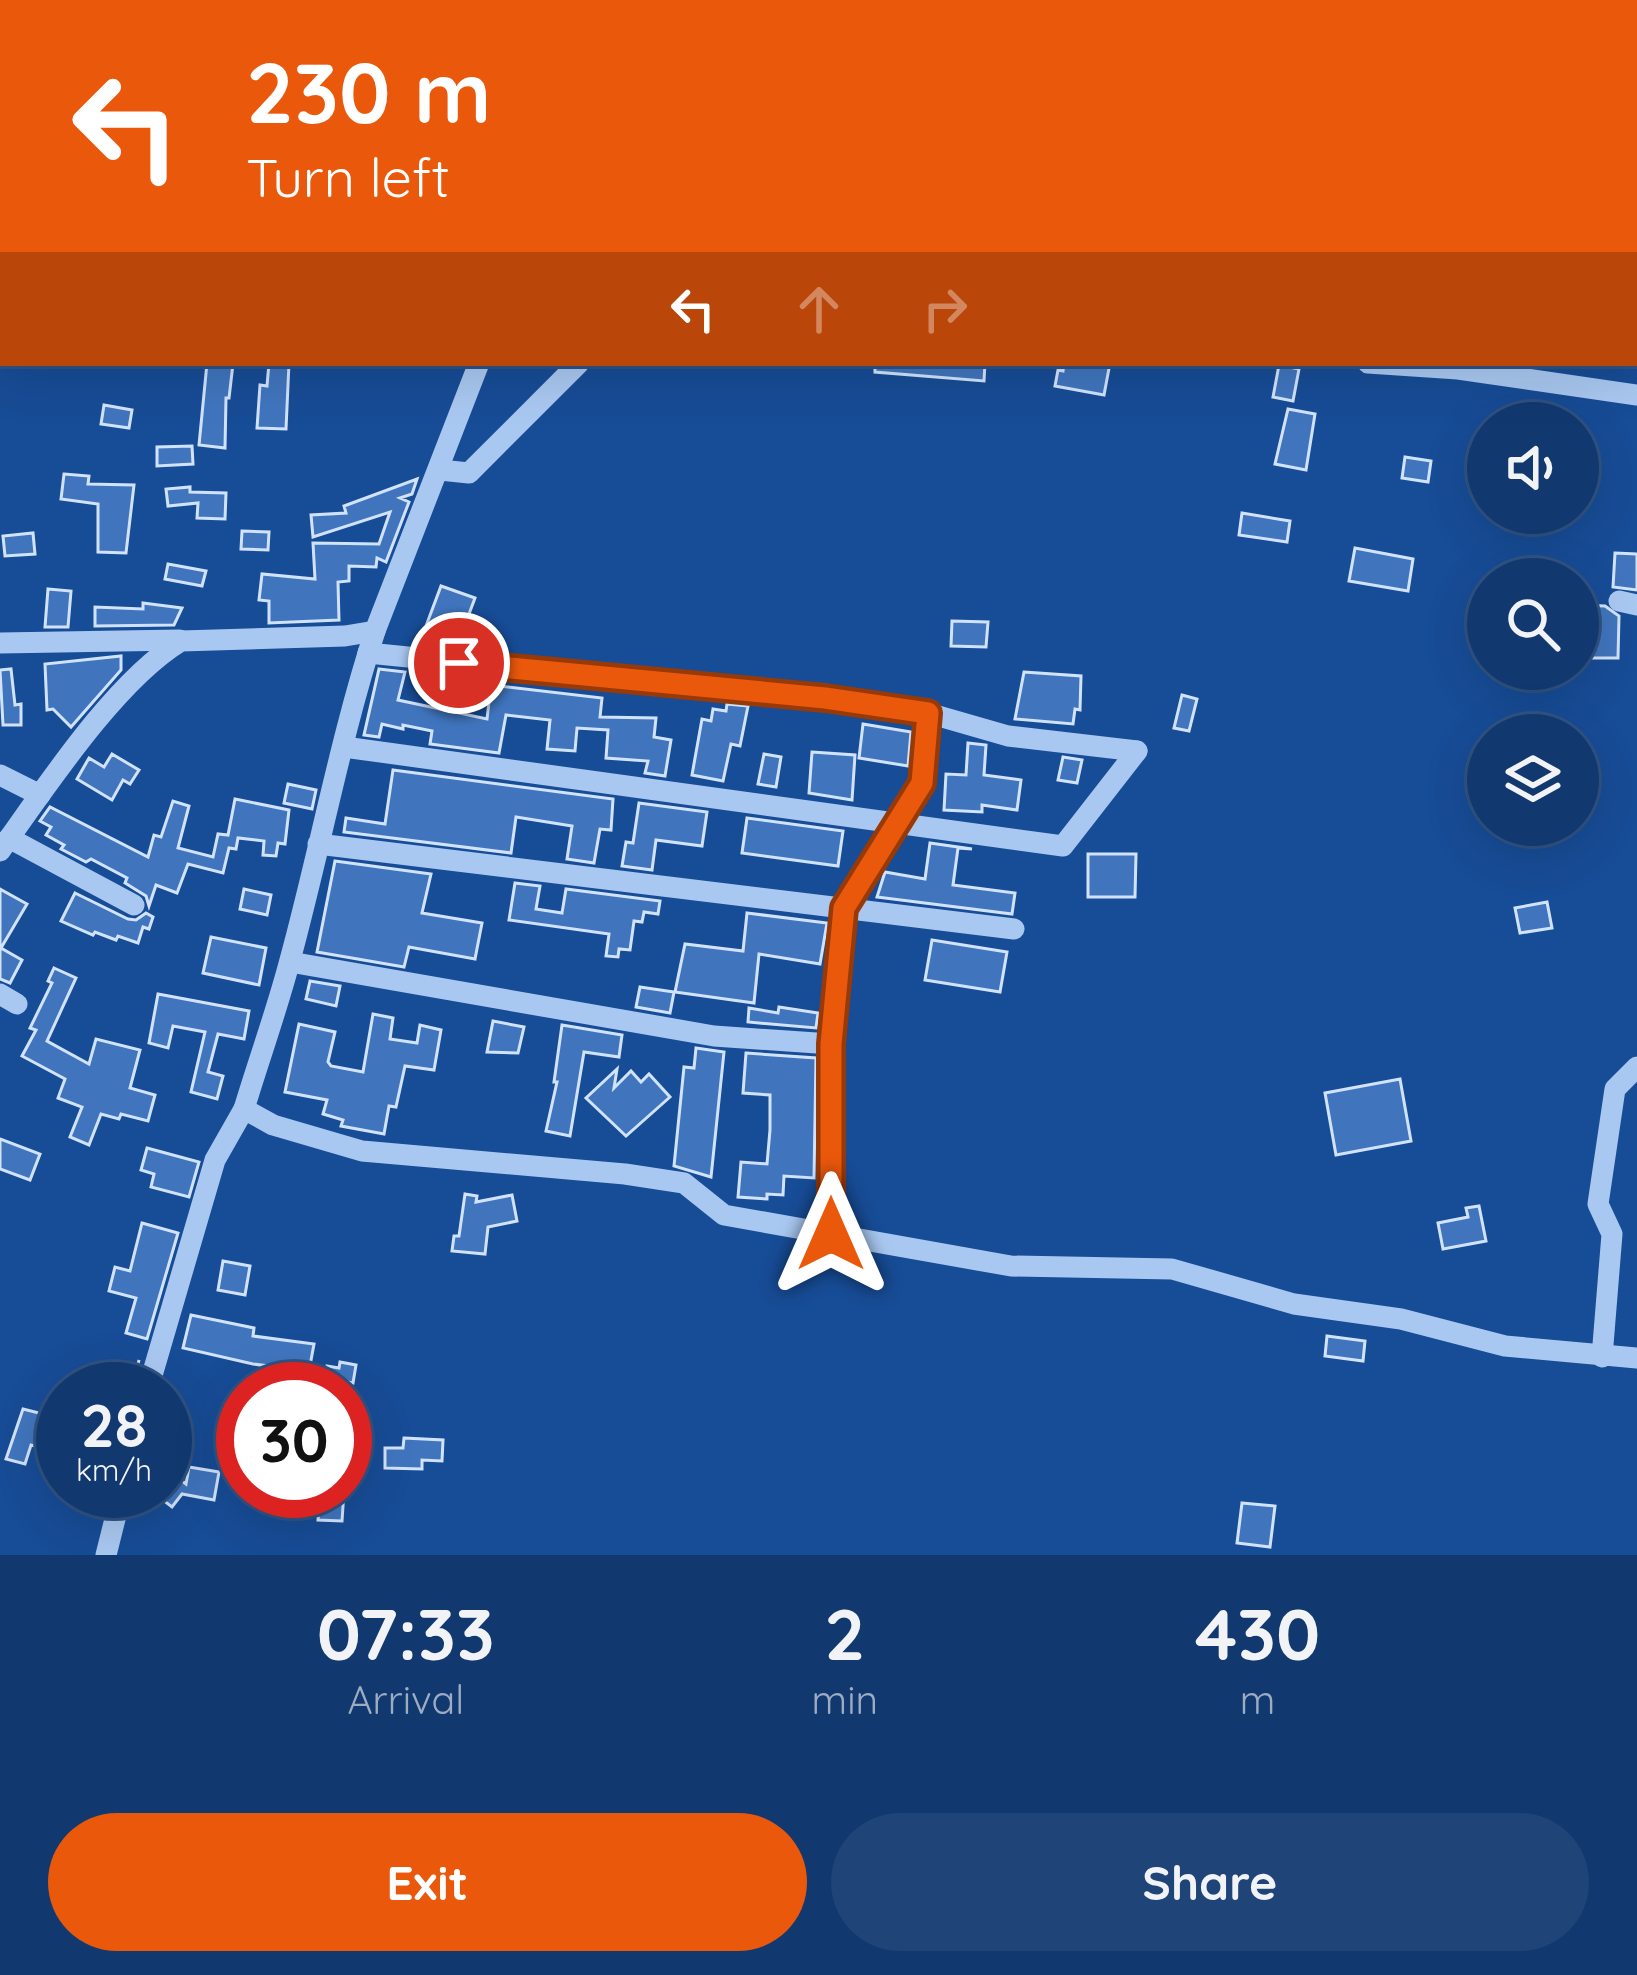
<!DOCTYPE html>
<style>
:root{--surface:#113970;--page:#1e4478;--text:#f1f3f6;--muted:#9cacc3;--line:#305383;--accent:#ea580c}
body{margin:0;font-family:Quicksand,sans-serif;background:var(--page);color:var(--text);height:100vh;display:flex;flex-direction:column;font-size:45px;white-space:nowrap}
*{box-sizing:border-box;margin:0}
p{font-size:39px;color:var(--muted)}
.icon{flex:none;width:66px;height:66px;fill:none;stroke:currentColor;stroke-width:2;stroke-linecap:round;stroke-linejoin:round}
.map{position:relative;height:1555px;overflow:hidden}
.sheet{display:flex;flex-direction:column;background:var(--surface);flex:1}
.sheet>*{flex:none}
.guide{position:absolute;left:0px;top:0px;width:1638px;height:366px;box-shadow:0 12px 48px #0002,0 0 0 3px var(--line);background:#ea580c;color:#fff;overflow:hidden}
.buttons{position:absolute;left:1467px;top:402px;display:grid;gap:24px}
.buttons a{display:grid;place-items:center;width:132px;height:132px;border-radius:50%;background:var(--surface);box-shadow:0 12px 48px #0002,0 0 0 3px var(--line);font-size:60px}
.speed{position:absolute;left:36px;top:1362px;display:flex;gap:24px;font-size:60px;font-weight:700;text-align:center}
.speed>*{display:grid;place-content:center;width:156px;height:156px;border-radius:50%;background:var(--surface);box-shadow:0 12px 48px #0002,0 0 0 3px var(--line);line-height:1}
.speed small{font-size:30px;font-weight:400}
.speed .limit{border:18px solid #d22;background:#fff;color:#111}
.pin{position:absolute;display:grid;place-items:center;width:102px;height:102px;color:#fff;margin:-51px;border:6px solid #fff;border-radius:50%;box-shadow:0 3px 12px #0007}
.me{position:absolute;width:132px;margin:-66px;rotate:0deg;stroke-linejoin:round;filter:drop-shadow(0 0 9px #0008)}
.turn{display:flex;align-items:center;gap:42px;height:252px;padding:0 48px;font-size:54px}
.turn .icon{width:156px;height:156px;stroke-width:2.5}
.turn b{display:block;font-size:84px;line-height:102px}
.lanes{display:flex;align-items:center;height:114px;padding:0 48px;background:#0003;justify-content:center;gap:60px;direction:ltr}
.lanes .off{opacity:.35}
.eta{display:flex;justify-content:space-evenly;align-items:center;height:204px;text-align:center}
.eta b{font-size:72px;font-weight:700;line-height:84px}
.button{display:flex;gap:24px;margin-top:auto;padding:24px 48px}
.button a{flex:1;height:138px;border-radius:72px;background:var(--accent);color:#fff;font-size:48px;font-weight:700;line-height:138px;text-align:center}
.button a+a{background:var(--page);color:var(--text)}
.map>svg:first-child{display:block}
.building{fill:#4075be;stroke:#d1e3fc;stroke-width:3}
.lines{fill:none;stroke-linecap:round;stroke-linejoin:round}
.minor{stroke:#a9c8f1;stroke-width:21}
.route-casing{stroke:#983908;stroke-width:30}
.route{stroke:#ea580c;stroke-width:21}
</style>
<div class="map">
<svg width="1637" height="1555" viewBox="0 0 1637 1555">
<rect width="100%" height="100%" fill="#174c96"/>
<g class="building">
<polygon points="207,363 233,364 229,398 226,398 225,448 199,445"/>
<polygon points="269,363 289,363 286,429 257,428 260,385 267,386"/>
<polygon points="875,363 985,363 984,381 875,372"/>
<polygon points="1064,363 1110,363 1104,395 1055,386 1058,370 1063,371"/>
<polygon points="1279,365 1299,369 1293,401 1273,397"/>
<polygon points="104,405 132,410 129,428 101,424"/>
<polygon points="1288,409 1315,414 1306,470 1275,464"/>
<polygon points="192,446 193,464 157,466 157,447"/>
<polygon points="1405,457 1431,461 1428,482 1402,478"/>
<polygon points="64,474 89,476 88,484 134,485 126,553 98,552 98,504 61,499"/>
<polygon points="417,479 412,494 400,498 409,502 386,562 377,558 376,567 349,566 349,581 338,582 339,620 269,623 269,601 259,600 262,574 315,579 313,543 379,544 390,512 313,537 311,515 346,513 344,506"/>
<polygon points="190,487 190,492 226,493 225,519 197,518 198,503 168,506 166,489"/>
<polygon points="1242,513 1290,521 1287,542 1239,535"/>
<polygon points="242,531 269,532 268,550 241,549"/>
<polygon points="33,533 35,554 5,556 3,536"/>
<polygon points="1355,548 1413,559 1408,591 1349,581"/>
<polygon points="1615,553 1637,554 1637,590 1613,587"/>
<polygon points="168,564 206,571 202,586 165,579"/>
<polygon points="441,586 475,598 457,646 423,634"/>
<polygon points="48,589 71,591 68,627 45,627"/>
<polygon points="143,603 182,608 174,625 95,626 95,607 143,609"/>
<polygon points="1578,605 1605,606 1619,616 1618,658 1578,658"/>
<polygon points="952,621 988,622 986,647 951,646"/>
<polygon points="121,656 121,670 71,727 53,709 47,710 45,664"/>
<polygon points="11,669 15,705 21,704 21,725 3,725 0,670"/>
<polygon points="379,669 405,672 398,700 487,719 491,685 602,698 600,717 656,718 654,737 671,740 665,776 645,773 648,761 606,758 608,730 577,728 575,751 547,749 550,720 506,715 499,753 430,744 432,731 403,725 403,729 382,724 379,737 364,735"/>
<polygon points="1024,672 1081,676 1080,710 1075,709 1073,724 1015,719"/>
<polygon points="1182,695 1197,699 1189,731 1174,728"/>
<polygon points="727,704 748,706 740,746 731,744 723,781 692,775 702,719 711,721 713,709 726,711"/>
<polygon points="863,724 911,732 908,766 859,758"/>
<polygon points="968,743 986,745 984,775 1021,780 1017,810 982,805 982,812 944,810 946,774 966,775"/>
<polygon points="812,752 855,755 852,800 809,793"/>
<polygon points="112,754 139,770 130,784 123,780 112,800 77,779 89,758 104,767"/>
<polygon points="764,754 781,757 776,787 758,784"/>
<polygon points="1063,757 1082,760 1077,783 1058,780"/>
<polygon points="393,770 613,799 611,830 600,829 594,863 567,859 572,826 516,817 511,853 344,832 346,818 385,824"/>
<polygon points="288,784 316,790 312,809 284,803"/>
<polygon points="235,799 289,810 285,844 278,843 276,856 263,855 264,841 238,838 236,849 229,848 223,873 188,864 177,893 156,885 149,906 146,896 125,883 127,878 91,859 86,862 61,849 64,845 46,835 51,827 40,821 50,807 148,857 154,835 161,837 173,801 189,806 178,848 213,857 218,834 228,835"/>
<polygon points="639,803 707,812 702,846 656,840 652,870 622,866 626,842 633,843"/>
<polygon points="747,818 843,831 838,866 742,853"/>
<polygon points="930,843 972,849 958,848 953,885 1015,893 1012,914 877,897 885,872 925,879"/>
<polygon points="1088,854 1136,854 1135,897 1088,897"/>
<polygon points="335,861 431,874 422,913 482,923 475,959 409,947 404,967 317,952"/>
<polygon points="515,883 540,886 536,909 562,913 566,889 660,901 658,914 644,912 642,922 634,921 630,950 619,949 618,957 606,956 609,934 509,920"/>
<polygon points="0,889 27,904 1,948 22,960 10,983 0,979"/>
<polygon points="244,889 271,895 267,915 240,909"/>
<polygon points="75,893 128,919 136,920 146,913 153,917 149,929 143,927 138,943 118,936 116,940 95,932 93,935 61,921"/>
<polygon points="1547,902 1552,928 1520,933 1515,908"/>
<polygon points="747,913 827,923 820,964 759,954 754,1003 675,992 685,944 743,951"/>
<polygon points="211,937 266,948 259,985 203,973"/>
<polygon points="932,940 1007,952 1000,992 925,980"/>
<polygon points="54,968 76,978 47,1041 89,1064 96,1039 140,1050 130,1088 155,1095 148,1121 121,1114 119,1119 101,1114 89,1145 70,1137 82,1107 58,1098 65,1079 22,1056 36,1030 30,1028 52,983 48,981"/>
<polygon points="310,981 340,986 336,1006 306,999"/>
<polygon points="640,987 674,992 670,1013 636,1007"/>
<polygon points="158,994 249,1011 244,1039 218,1034 208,1072 223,1076 217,1099 191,1092 205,1032 173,1026 168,1048 149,1043"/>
<polygon points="779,1007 818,1013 816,1028 748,1022 749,1008 778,1013"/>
<polygon points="373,1014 393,1018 390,1039 417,1043 420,1025 441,1030 434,1070 405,1066 396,1107 389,1106 384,1134 341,1126 343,1120 323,1114 327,1100 285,1092 299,1024 335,1032 328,1062 331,1066 363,1072"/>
<polygon points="493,1021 524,1027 518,1053 487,1052"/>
<polygon points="562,1025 622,1035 619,1057 584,1052 570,1136 546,1131 557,1082 554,1082"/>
<polygon points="696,1048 724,1052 711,1177 674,1166 684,1067 694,1068"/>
<polygon points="746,1053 816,1058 814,1178 784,1176 783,1195 767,1194 767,1199 738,1197 741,1162 767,1164 770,1130 770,1095 743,1093"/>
<polygon points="617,1069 614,1088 631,1071 641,1082 649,1074 670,1097 626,1136 586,1098"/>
<polygon points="1400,1079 1411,1141 1336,1155 1325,1093"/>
<polygon points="0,1139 40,1154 30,1180 0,1169"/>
<polygon points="147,1148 199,1162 189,1197 151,1187 154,1174 141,1170"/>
<polygon points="465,1194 477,1196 476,1202 512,1195 517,1221 488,1227 485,1254 452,1251 454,1236 459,1236"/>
<polygon points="1479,1206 1486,1241 1443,1249 1438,1223 1468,1217 1466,1208"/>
<polygon points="142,1223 178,1233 147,1339 126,1333 136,1298 109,1291 115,1267 130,1271"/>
<polygon points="223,1261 250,1266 245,1295 218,1290"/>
<polygon points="191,1315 254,1328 253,1336 314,1344 309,1371 253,1364 183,1348"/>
<polygon points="1327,1336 1365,1341 1363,1361 1325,1356"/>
<polygon points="139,1360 133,1389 83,1389 87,1373 111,1380 116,1363 137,1368"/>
<polygon points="340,1362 356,1365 353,1383 325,1378 327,1366 339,1368"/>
<polygon points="23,1409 51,1416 42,1448 31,1445 25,1464 6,1459"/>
<polygon points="404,1438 443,1440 442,1461 422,1460 422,1469 385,1468 385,1448 403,1448"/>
<polygon points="189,1467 219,1472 214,1500 182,1494 172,1507 151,1491 165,1491 165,1468 186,1484"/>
<polygon points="320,1491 344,1491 342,1521 318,1520"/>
<polygon points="1242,1503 1275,1506 1270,1547 1237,1543"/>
</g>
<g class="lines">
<g class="minor">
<polyline points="1097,0 1110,3"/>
<polyline points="228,3 229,0"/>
<polyline points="392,3 393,0"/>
<polyline points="629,3 629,0"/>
<polyline points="1008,3 1011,0"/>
<polyline points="1368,363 1458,369 1637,395"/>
<polyline points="440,470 469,473 579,363"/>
<polyline points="1619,601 1637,605"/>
<path d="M375 631C340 739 320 850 290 960 277 1010 259 1059 244 1109L273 1125 362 1151 625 1174 684 1183 724 1215 1011 1266 1172 1269 1294 1304 1401 1319 1505 1346 1637 1358"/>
<polyline points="0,643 180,640"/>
<polyline points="368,653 825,699 928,713 1008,736 1137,751"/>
<polyline points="344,747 1063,846 1137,751"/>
<polyline points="0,775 40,795"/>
<polyline points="9,838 134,905"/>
<polyline points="318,844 1014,929"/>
<path d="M0 851C46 787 115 681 181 641L345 636 375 631 479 363"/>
<polyline points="290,962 714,1036 831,1044"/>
<polyline points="0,994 17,1004"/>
<polyline points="831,1234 831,1044 845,908 922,783 928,713"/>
<polyline points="1602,1357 1612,1234 1598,1204 1615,1089 1637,1067"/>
<polyline points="148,1389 215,1160 244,1109"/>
<polyline points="106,1555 122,1491"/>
</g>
</g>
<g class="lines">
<g class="route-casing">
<polyline id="route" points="459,663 825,698 928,713 922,783 844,908 831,1044 831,1234"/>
</g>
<use href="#route" class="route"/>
</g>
</svg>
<div class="buttons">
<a><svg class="icon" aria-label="sound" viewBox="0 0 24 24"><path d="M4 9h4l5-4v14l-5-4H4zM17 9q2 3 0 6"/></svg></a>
<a><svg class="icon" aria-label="search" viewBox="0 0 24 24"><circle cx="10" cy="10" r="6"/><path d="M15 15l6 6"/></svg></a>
<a><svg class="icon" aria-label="layers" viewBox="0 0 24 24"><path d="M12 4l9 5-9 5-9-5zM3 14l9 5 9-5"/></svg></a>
</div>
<div class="speed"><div>28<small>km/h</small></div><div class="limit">30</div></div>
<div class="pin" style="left:459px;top:663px;background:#d93025"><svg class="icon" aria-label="arrive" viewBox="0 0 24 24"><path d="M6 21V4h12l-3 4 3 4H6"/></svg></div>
<svg class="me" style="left:831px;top:1234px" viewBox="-20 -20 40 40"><path d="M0-17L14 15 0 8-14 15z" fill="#ea580c" stroke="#fff" stroke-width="4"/></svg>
<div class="guide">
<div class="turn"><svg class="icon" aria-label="left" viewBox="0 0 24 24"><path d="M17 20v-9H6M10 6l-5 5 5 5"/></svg><div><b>230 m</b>Turn left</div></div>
<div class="lanes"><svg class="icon" aria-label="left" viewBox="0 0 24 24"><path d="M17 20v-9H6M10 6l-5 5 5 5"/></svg><svg class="icon off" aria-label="ahead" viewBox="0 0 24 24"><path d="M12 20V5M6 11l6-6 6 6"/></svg><svg class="icon off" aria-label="right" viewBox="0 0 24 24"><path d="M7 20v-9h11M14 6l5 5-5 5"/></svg></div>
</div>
</div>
<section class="sheet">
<div class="eta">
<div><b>07:33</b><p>Arrival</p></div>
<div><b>2</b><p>min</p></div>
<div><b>430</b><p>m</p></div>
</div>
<div class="button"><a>Exit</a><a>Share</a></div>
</section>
